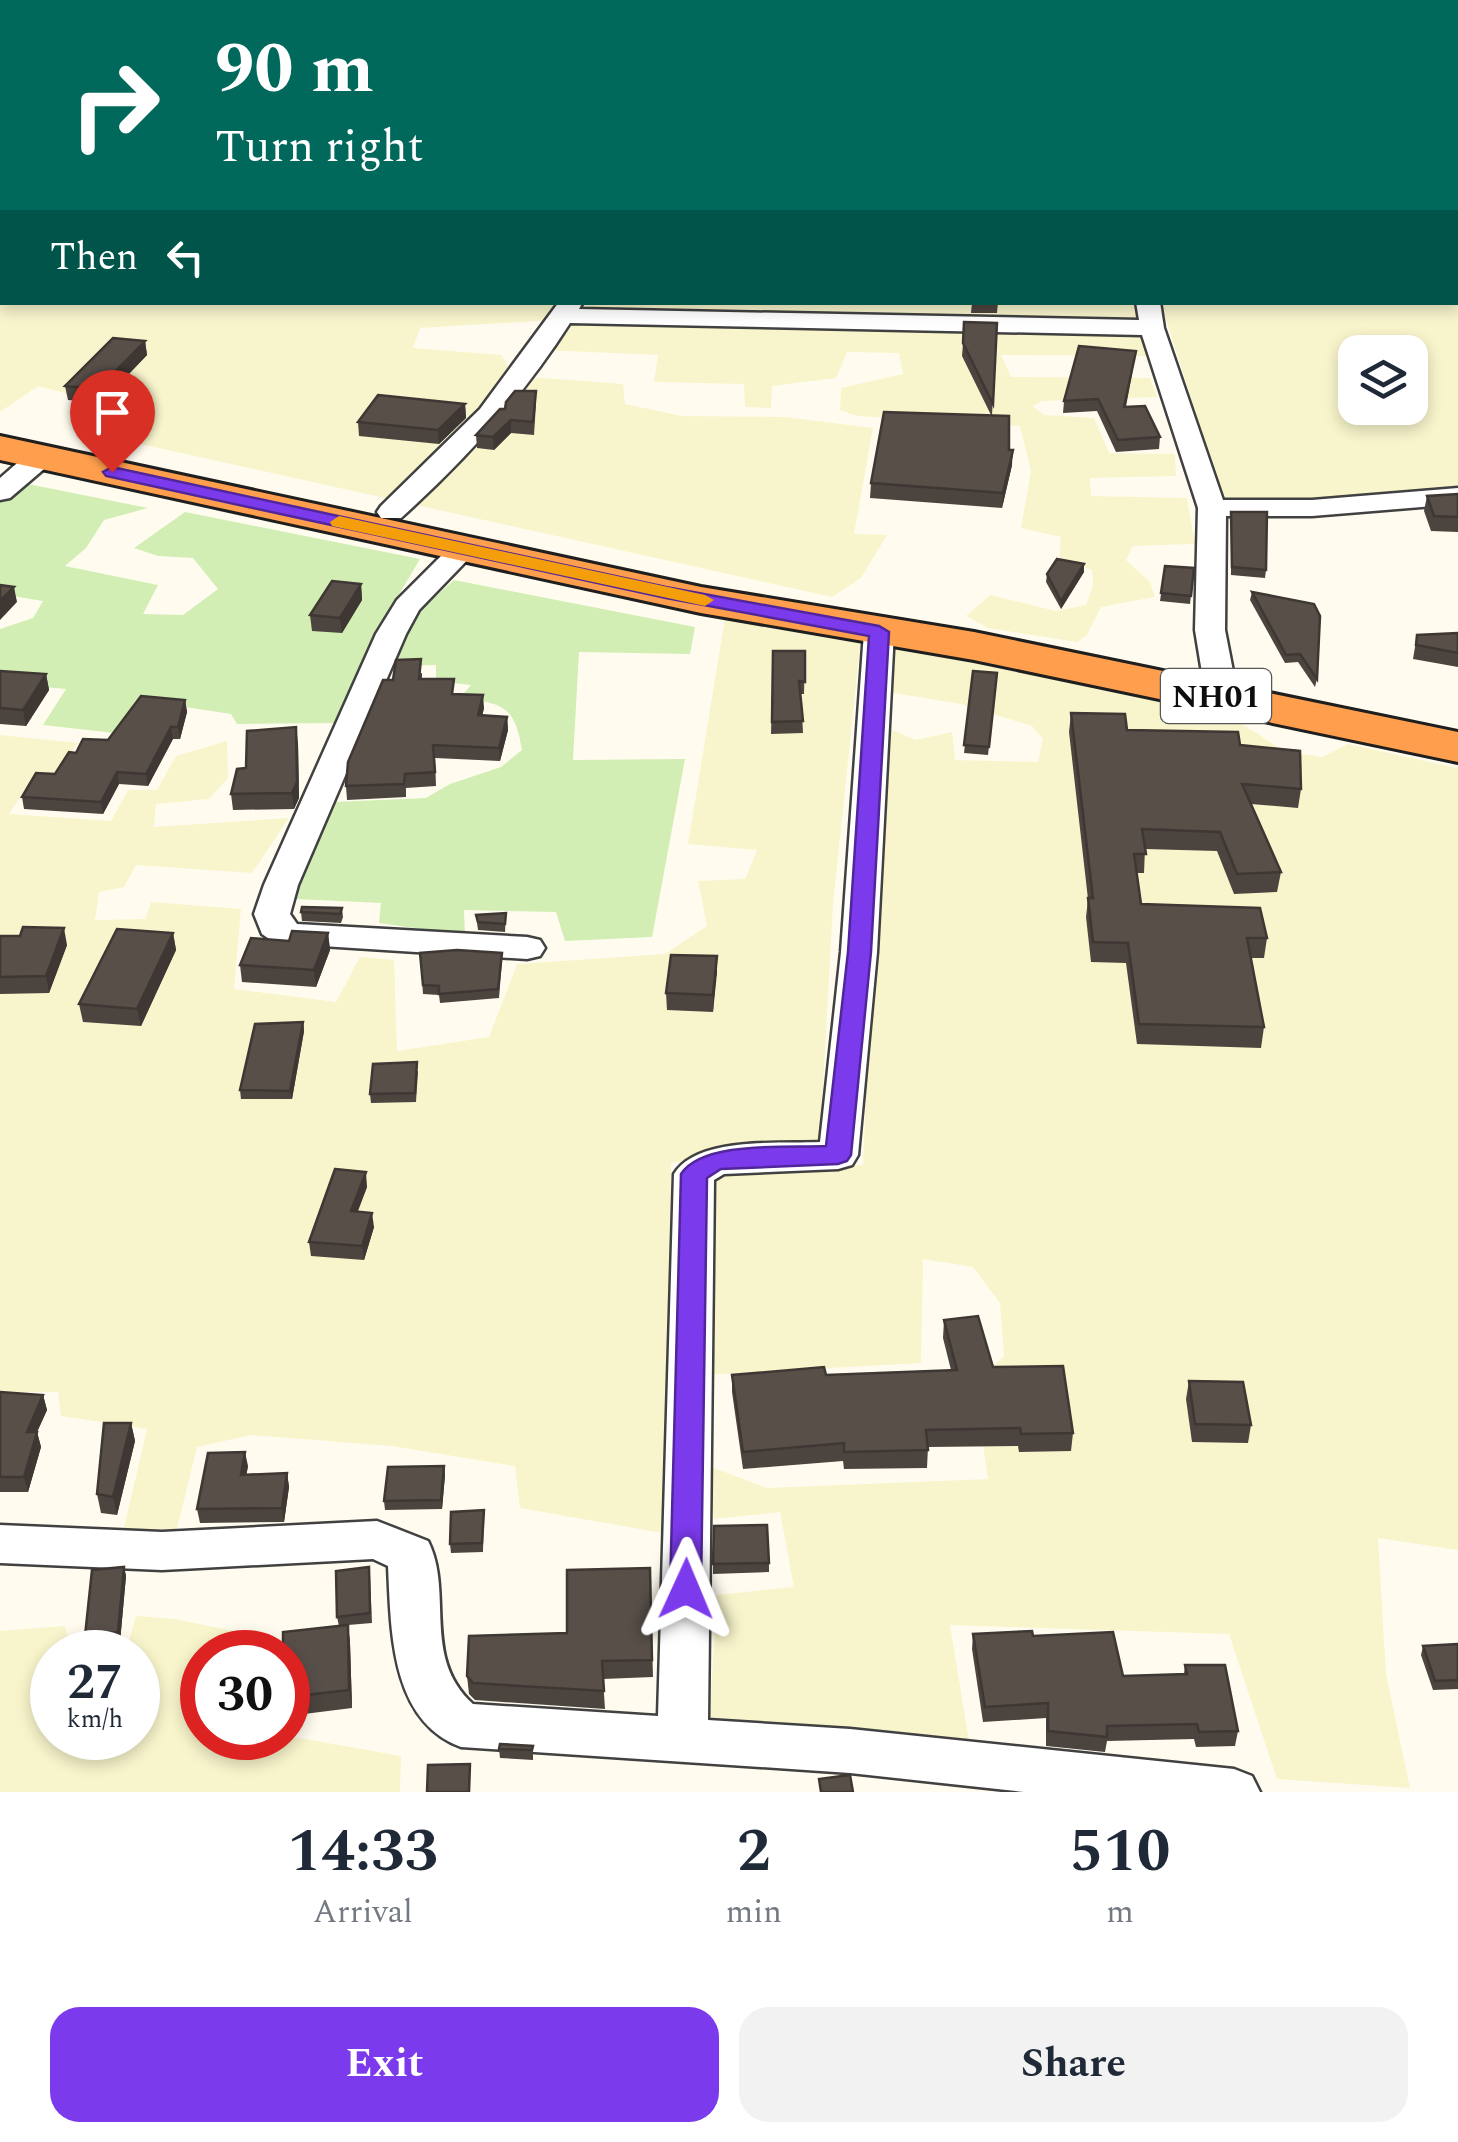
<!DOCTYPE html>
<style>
:root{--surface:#fff;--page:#f2f2f3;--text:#1f2937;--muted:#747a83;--accent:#7c3aed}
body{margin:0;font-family:Spectral,serif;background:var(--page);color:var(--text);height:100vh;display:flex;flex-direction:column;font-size:38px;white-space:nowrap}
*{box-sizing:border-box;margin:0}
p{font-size:32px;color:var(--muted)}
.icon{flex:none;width:55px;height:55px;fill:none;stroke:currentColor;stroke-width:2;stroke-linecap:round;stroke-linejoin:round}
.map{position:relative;height:1792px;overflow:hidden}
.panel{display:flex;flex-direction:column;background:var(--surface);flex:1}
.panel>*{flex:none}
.top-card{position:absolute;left:0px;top:0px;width:1460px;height:305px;box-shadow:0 5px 15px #0003;background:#00695c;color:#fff;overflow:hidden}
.tools{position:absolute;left:1338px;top:335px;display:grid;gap:20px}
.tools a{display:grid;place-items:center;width:90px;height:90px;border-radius:20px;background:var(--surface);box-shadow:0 5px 15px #0003;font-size:50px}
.speed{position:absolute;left:30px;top:1630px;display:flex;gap:20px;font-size:50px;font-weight:700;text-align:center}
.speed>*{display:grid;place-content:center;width:130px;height:130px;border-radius:50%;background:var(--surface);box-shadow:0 5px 15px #0003;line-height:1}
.speed small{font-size:25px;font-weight:400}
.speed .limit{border:15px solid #d22;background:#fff;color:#111}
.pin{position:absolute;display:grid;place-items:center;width:85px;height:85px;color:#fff;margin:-102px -42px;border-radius:50% 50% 50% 0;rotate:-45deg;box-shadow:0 0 10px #0007}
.pin .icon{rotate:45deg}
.me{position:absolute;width:110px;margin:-55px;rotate:1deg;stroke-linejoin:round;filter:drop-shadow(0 0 8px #0008)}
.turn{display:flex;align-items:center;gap:35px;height:210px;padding:0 50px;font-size:45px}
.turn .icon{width:130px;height:130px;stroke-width:2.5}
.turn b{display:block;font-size:70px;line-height:85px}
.then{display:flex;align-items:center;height:95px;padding:0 50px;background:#0003;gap:20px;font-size:38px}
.eta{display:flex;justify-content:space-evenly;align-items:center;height:170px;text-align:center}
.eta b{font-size:60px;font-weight:700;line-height:70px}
.cta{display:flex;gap:20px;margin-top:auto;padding:20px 50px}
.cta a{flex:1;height:115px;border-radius:30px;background:var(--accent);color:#fff;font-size:40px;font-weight:700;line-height:115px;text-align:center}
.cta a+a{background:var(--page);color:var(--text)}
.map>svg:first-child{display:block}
.farmland{fill:#f8f5cc;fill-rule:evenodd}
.green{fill:#d2eeb4}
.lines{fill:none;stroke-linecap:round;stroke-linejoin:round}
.minor-casing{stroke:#414141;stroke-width:5}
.major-casing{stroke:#1f1f1f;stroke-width:50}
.highway-casing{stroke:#1f1f1f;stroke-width:6}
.minor{fill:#fff;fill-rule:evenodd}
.major{stroke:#ffd95f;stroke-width:45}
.highway{fill:#ff9f4d;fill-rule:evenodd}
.wall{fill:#4c443f}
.shaded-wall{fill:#3e3733}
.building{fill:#584f49;stroke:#3e3733;stroke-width:2.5}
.route{fill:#7c3aed;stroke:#51269a;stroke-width:2.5}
.slow{fill:#f59e0b}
.labels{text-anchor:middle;stroke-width:10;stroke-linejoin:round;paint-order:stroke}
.shield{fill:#fff;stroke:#565656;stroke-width:2.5}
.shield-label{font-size:32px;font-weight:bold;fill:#0e0e0e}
</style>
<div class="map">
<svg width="1458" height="1792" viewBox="0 0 1458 1792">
<rect width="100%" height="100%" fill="#fffcef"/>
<g class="farmland">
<polygon points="361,0 1458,0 1458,39 1458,2"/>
<polygon points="0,222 2,302 1136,303 1148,356 1001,355 1011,377 1150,378 1157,397 1042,401 1033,406 1044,415 1094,418 1109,453 1175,454 1176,476 1090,478 1091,496 1187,498 1195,544 1133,546 1126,560 1150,582 1155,597 1101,607 1087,635 1077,642 988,628 966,616 990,595 1056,611 1086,605 1093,585 1092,570 1059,559 1061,537 1021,528 1031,471 1020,426 857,416 840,410 841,388 903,374 899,353 847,352 836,378 772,386 771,408 745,407 744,384 654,382 658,355 543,350 551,320 420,328 413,348 501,355 515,376 623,384 625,404 682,416 785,417 873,428 854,534 887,535 861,578 832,597 145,445 69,424 102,403 38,386 0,412"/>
<path d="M1458 259V488L1224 504 1161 303 1458 302ZM1355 352H1410V408H1355Z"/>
<polygon points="726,612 861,638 833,904 820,1142 671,1163 668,1534 520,1508 515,1466 392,1446 251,1435 197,1447 175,1537 123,1532 147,1429 61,1416 58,1392 0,1392 0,735 78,743 56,774 34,776 9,814 111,821 128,790 157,790 176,756 227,741 228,778 209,799 156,804 154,827 289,818 252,873 136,865 124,887 99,892 95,920 145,919 151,902 241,909 234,989 336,1002 360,957 394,960 397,1051 489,1037 517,964 665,954 707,926 698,881 745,879 757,850 688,844"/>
<polygon points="895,640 1234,719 1284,751 1322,757 1348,744 1458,768 1458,1550 1378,1538 1386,1674 1410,1788 1277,1779 1229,1634 950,1625 969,1741 709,1726 717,1595 794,1587 780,1512 714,1519 706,1465 767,1488 988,1479 974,1382 1004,1356 1000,1303 973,1267 923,1259 921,1363 704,1375 713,1181 741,1171 863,1165 882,726 916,740 952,732 955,760 1038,762 1043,739 1032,726 961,704 888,692"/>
<polygon points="136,1616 175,1619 252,1635 253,1652 202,1652 202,1738 288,1736 401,1756 400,1792 0,1792 0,1631 65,1626 72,1652 52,1652 52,1738 138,1738 138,1652 126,1652"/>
</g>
<g class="green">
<polygon points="23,483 148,508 104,520 86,548 65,566 158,585 143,614 183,615 218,589 193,558 158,556 134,548 185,512 420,559 366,650 340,723 237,724 231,714 139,700 114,733 43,725 66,689 0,683 0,629 33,618 43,601 0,594 0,500"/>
<path d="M454 580 695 627 690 654 579 652 573 760 685 759 652 937 565 941 556 912 464 910 465 935 379 923 381 903 297 899 299 886 335 802 426 798 450 784 501 767 522 750C514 704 503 704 460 698L471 685 436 681V665L385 666 399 629Z"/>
</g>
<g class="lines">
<g class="minor-casing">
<g id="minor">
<polygon points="296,0 317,0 318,2 297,2"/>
<rect x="0" y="41" width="2" height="12"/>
<path d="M559 302H583L579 309 1139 320 1136 302H1160L1164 328 1223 500H1312L1458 488V504L1312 516H1226L1225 630 1238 697 1233 704H1211L1206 697 1195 630 1198 508 1142 335 570 323C523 397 465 460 401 518H381L377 512 381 506 480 409Z"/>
<polygon points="41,449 51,451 54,457 51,463 10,498 0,500 0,478 31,451"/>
<polygon points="463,541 473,544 477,550 419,610 406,634 298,885 290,914 297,924 527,937 540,940 545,948 540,956 527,959 275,943 262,934 254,914 264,885 376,634 397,600 453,544"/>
<path d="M879 623 890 626 894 632 877 952 858 1155 852 1165 838 1169 724 1174 714 1180 708 1720 850 1729 1234 1769 1252 1776 1260 1792H1024L850 1773 461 1747C390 1721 391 1629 388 1566L373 1559 162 1570 0 1563V1525L162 1532 377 1521 428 1541C454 1592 421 1657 473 1704L658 1716 674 1174C697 1136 779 1144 820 1142L841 952 864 632 868 626Z"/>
</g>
</g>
<g class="major-casing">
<g id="major">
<polyline points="155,2 157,0"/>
<polyline points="0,158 2,156"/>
</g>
</g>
<g class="highway-casing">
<polygon id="highway" points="0,436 701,587 974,632 1458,732 1458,762 974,660 701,613 0,460"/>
</g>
<use href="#minor" class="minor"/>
<use href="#major" class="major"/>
<use href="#highway" class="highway"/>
</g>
<g class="wall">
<polygon points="972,302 998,302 997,313 971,313"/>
<polygon points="997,323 992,415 1009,450 1012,465 1002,508 870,498 871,483 991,415 962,356 963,343"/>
<polygon points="145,341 147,355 101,403 68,400 65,386"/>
<polygon points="1136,351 1126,407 1160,437 1159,449 1116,452 1097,411 1063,413 1064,401"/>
<polygon points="465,404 466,418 439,444 359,436 358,422"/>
<polygon points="536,404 534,435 511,433 494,450 477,448 476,435 505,409"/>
<polygon points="1458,494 1458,532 1431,531 1424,511 1427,496"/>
<polygon points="1231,512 1266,570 1265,578 1231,575"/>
<polygon points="1165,566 1194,568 1190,604 1160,601"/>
<polygon points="1084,572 1061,609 1046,582 1047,574"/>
<polygon points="361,584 362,600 342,633 312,631 310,615"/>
<polygon points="1252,592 1314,604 1317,679 1315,687 1298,662 1285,663 1250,600"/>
<polygon points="1458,633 1458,667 1413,659 1417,635"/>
<polygon points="773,651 805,651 804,694 801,694 803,733 771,734"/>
<polygon points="0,671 46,674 49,690 26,726 0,724"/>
<polygon points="973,671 997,673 988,755 964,753"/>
<polygon points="422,673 422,679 484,708 482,716 507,717 508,730 500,761 435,758 436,786 406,788 406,797 347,800 346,786 393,680"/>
<polygon points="185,700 187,712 180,739 173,739 148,786 119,784 103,814 24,809 22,797 55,774 76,753 108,740"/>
<polygon points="1071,713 1127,730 1240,745 1301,789 1298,808 1251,804 1281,872 1277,892 1234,894 1217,851 1145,849 1144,873 1137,873 1141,904 1267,938 1264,958 1251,958 1264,1027 1261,1048 1137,1044 1126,963 1091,962 1086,917 1088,899 1069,732"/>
<polygon points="298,743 299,798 294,809 233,810 231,794 246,768"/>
<polygon points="342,908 343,917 341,923 302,921 301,912"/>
<polygon points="506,913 505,932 478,930 476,915"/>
<polygon points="173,933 176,950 141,1026 83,1022 79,1004"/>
<polygon points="328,933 330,950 316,987 242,982 240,965 289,941"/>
<polygon points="0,936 67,945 49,993 0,994"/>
<polygon points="420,953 502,961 499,998 440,1003 439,995 423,994"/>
<polygon points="717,956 713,1012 667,1010 666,993"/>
<polygon points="303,1022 304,1031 292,1099 241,1099 240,1090"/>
<polygon points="418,1071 416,1102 371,1103 370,1094"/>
<polygon points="367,1187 358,1211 374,1227 364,1260 311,1256 309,1242"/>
<polygon points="944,1320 993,1367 1073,1433 1071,1451 1019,1452 1018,1446 928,1447 927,1468 844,1469 843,1461 743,1469 732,1392 732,1375 826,1375 951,1370 943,1338"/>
<polygon points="1189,1381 1251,1425 1248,1443 1192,1442 1186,1399"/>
<polygon points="0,1392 43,1395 47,1410 37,1432 41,1447 28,1492 0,1492"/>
<polygon points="131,1423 135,1441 117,1515 101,1513 97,1494"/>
<polygon points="248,1466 246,1475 287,1473 289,1487 284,1522 200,1523 197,1509"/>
<polygon points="445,1475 442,1509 385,1510 384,1501"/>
<polygon points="484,1510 483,1552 451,1553 450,1544"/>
<polygon points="769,1563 769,1572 713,1574 713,1564"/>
<polygon points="124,1567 126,1576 120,1642 87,1645 85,1636"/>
<polygon points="650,1568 653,1677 603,1679 605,1709 475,1700 469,1694 467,1676 567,1633"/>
<polygon points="370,1576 372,1623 348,1625 350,1643 352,1708 288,1716 288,1652 339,1626 337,1617"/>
<polygon points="973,1634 1033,1636 1123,1676 1184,1674 1185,1665 1238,1731 1235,1746 1196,1747 1194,1739 1107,1741 1105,1752 1046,1746 1046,1718 983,1722 972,1649"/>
<polygon points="1458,1644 1458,1689 1433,1690 1421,1655 1423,1646"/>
<polygon points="533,1746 533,1760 500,1758 499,1749"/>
</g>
<g class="shaded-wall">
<polygon points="145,341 147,355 101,403 98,389"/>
<polygon points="465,404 466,418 439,444 438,430"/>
<polygon points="511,420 511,433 494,450 493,437"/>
<polygon points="1013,450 1012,465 1002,508 1003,493"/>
<polygon points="1084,564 1084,572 1061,609 1061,601"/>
<polygon points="361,584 362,600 342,633 340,618"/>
<polygon points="14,587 17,602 0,620 0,601"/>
<polygon points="46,674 49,690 26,726 23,710"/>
<polygon points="483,695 484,708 479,729 478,715"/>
<polygon points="185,700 187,712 180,739 178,727"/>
<polygon points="507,717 508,730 500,761 499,748"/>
<polygon points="171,727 173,739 148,786 146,774"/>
<polygon points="296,727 298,743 299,798 294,809 292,793"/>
<polygon points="117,772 119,784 103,814 101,802"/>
<polygon points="64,928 67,945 49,993 46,976"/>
<polygon points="173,933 176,950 141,1026 137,1009"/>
<polygon points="328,933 330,950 316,987 314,970"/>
<polygon points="717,956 717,973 713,1012 713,995"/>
<polygon points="303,1022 304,1031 292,1099 290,1091"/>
<polygon points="366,1172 367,1187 352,1225 351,1211"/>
<polygon points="372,1213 374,1227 364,1260 362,1246"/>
<polygon points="43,1395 47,1410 37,1432 41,1447 28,1492 24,1477 27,1432"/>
<polygon points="131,1423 135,1441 117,1515 113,1497"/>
<polygon points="245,1452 248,1466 244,1489 241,1475"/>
<polygon points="444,1466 445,1475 442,1509 441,1500"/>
<polygon points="287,1473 289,1487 284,1522 282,1508"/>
<polygon points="124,1567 126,1576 120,1642 118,1632"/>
<polygon points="348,1625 350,1643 352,1708 349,1690"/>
</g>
<g class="building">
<polygon points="94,0 131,0 132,2 93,2"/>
<polygon points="182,0 262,0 260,2 180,2"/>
<polygon points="964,322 997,323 993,404 963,343"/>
<polygon points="113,338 145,341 98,389 65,386"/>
<polygon points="1079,346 1136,351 1124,407 1145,406 1160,437 1118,440 1098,399 1064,401"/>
<polygon points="515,391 536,391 533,422 511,420 493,437 476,435 500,409 505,409 506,402"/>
<polygon points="378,395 465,404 438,430 358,422"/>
<polygon points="884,412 1009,416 1009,450 1013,450 1003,493 871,483"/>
<polygon points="1458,494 1458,517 1434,516 1427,496"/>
<polygon points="1231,512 1267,512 1266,570 1232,567"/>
<polygon points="1057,559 1084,564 1061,601 1047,574"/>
<polygon points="1165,566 1194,568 1191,596 1161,593"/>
<polygon points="332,581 361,584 340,618 310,615"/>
<polygon points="0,585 14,587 0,601"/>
<polygon points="1252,592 1314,604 1320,616 1317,679 1300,654 1286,655"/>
<polygon points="1458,633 1458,653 1416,645 1417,635"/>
<polygon points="773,651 805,651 805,682 799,681 803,721 772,722"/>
<polygon points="421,659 419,679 454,679 452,694 483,695 478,715 507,717 499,748 433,745 435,772 405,774 404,784 346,786 348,762 383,680 393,680 396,660"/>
<polygon points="0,671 46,674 23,710 0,708"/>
<polygon points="973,671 997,673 989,747 964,745"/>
<polygon points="141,696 185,700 178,727 171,727 146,774 117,772 101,802 22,797 36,773 55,774 69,752 76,753 83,739 108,740"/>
<polygon points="1071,713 1125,714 1127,730 1238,732 1240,745 1300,751 1301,789 1242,784 1281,872 1237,874 1220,832 1142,829 1146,854 1134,854 1141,904 1260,908 1267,938 1247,938 1264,1027 1139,1024 1128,943 1093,942 1088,898 1093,898"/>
<polygon points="296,727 297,782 292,793 231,794 237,769 246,768 247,731"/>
<polygon points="302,907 342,908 340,914 301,912"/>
<polygon points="506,913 505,924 478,922 476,915"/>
<polygon points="23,927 64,928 46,976 0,977 0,936 20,936"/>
<polygon points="117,929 173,933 137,1009 79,1004"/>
<polygon points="292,931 328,933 314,970 240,965 251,938 289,941"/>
<polygon points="457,950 502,953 498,989 439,994 439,986 423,985 420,953"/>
<polygon points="671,955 717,956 713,995 666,993"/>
<polygon points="303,1022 290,1091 240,1090 255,1024"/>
<polygon points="417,1062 415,1093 370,1094 373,1064"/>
<polygon points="335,1169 366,1172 351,1211 372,1213 362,1246 309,1242"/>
<polygon points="978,1316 993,1367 1063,1366 1073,1433 1021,1434 1020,1428 926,1430 928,1450 844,1452 844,1443 743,1452 732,1375 824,1367 826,1375 957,1370 944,1320"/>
<polygon points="1189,1381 1243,1382 1251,1425 1195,1424"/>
<polygon points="0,1392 43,1395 27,1432 37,1432 24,1477 0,1477"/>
<polygon points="104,1423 131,1423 113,1497 97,1494"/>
<polygon points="245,1452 241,1475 287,1473 282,1508 197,1509 208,1453"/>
<polygon points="444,1466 441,1500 384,1501 388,1467"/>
<polygon points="484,1510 482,1543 450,1544 451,1512"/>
<polygon points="767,1525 769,1563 713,1564 714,1526"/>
<polygon points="124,1567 118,1632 85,1636 92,1570"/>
<polygon points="369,1567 370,1613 337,1617 336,1571"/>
<polygon points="650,1568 652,1660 602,1661 604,1691 473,1683 467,1676 469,1636 567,1633 567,1570"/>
<polygon points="348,1625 349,1690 288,1697 288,1652 283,1652 283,1632"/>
<polygon points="1032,1631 1033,1636 1113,1632 1123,1676 1187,1674 1185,1665 1225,1665 1238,1731 1199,1732 1197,1724 1107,1726 1107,1737 1048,1731 1048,1703 985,1707 973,1634"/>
<polygon points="1458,1644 1458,1680 1435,1681 1423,1646"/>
<polygon points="500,1744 533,1746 532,1750 499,1749"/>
<polygon points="470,1764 469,1792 427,1792 428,1765"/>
<polygon points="850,1775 853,1792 821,1792 819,1779"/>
</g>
<path class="route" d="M112 467 666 587 879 626 889 632 871 952 851 1155 847 1161 838 1164 721 1169 707 1178 701 1589 696 1598 686 1602 675 1598 670 1589 681 1174C703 1140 789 1148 826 1146L848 952 869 636 666 598 106 476 103 472Z"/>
<polygon class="slow" points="339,516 705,595 714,600 705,606 332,526 330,522"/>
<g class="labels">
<rect class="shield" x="1161" y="669" width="110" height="54" rx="8"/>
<g class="shield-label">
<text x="1216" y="707">NH01</text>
</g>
</g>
</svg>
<div class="tools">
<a><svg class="icon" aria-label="layers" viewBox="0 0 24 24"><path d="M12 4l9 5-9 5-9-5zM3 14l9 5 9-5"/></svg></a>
</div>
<div class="speed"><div>27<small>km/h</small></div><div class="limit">30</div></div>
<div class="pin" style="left:112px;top:472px;background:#d93025"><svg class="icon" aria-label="arrive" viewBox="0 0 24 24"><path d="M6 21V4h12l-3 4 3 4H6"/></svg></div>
<svg class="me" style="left:686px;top:1589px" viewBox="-20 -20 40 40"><path d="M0-17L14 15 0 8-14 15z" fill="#7c3aed" stroke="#fff" stroke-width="4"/></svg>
<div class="top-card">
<div class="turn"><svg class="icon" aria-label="right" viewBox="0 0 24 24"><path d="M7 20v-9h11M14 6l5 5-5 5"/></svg><div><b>90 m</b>Turn right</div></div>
<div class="then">Then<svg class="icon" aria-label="left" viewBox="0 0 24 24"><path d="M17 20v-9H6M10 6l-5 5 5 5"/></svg></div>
</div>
</div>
<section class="panel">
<div class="eta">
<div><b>14:33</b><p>Arrival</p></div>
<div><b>2</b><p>min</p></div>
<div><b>510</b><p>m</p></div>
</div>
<div class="cta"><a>Exit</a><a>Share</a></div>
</section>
